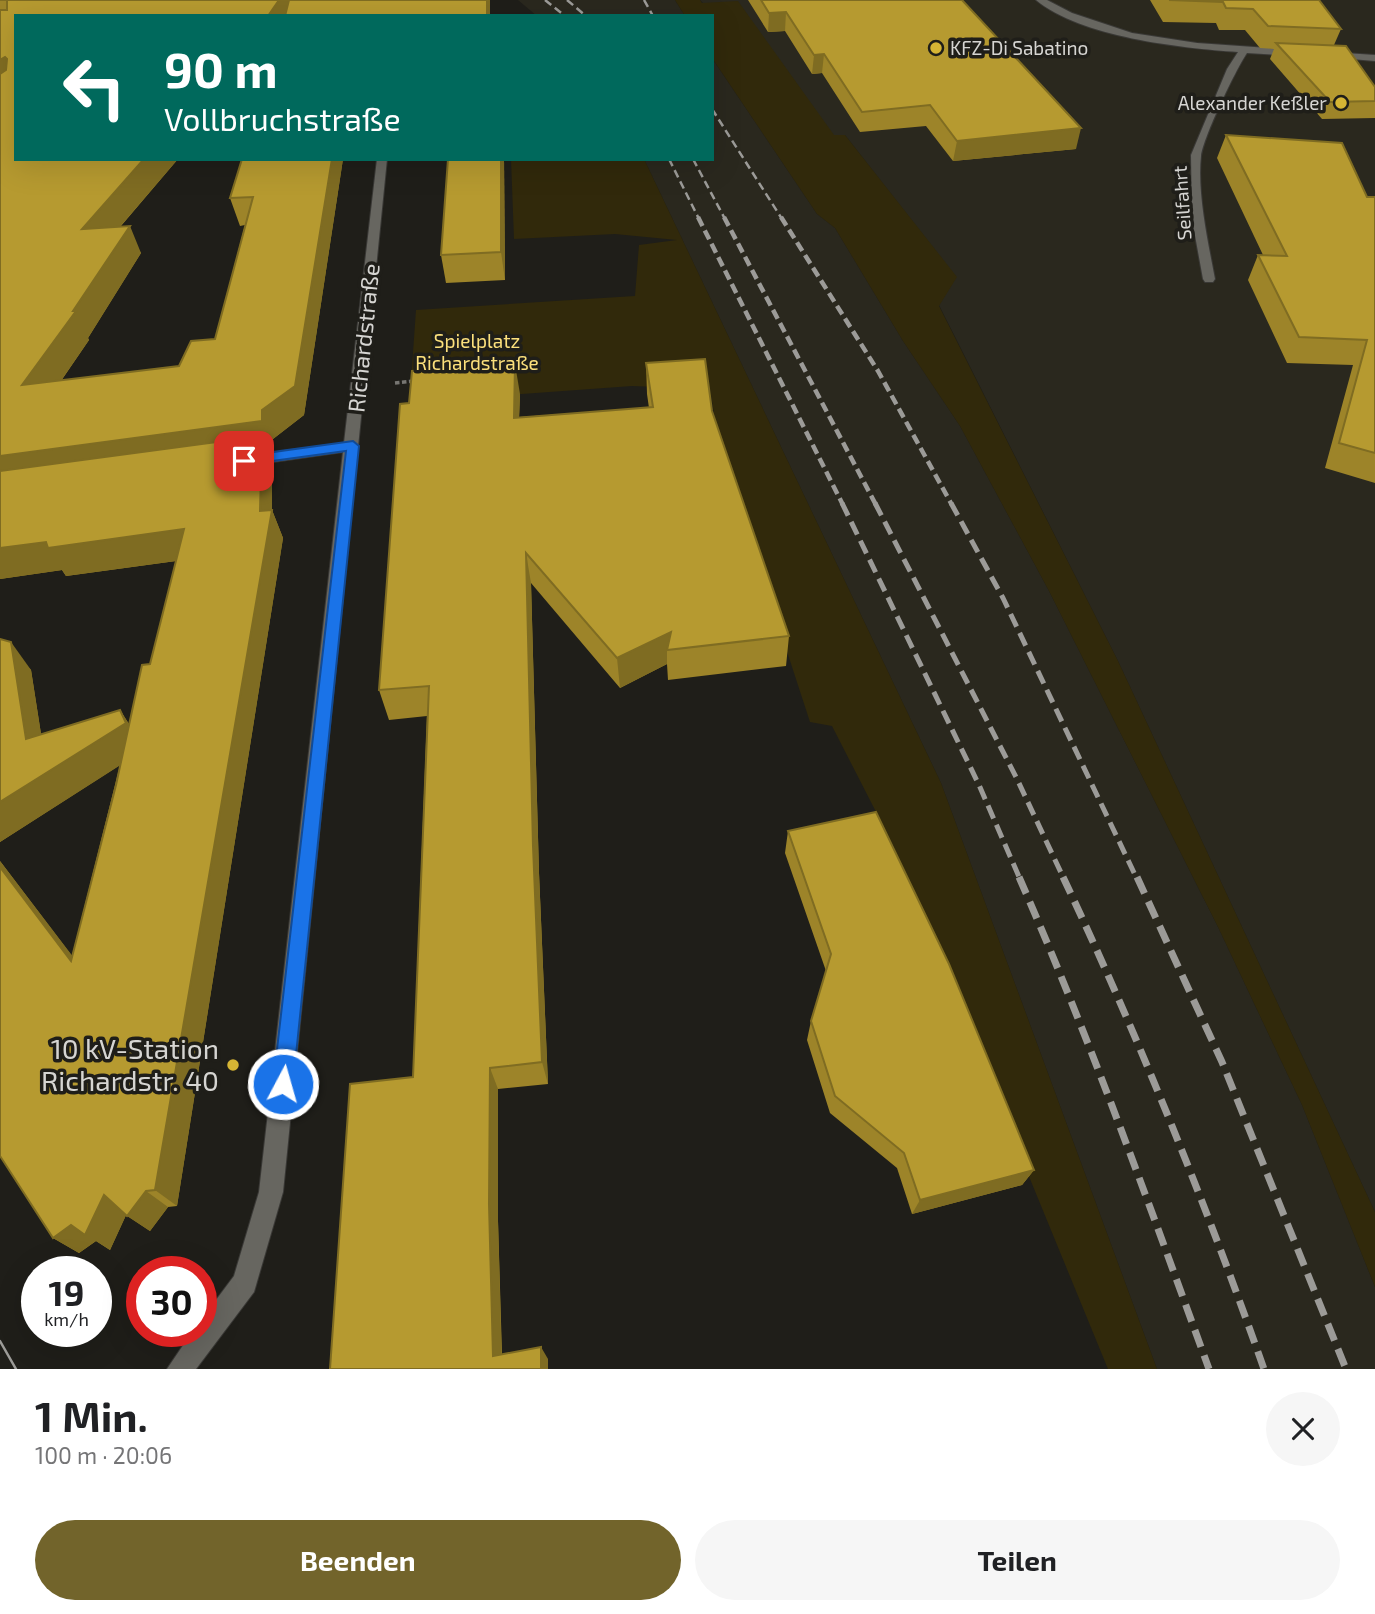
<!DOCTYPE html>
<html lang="de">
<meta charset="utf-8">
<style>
:root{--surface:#fff;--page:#f6f6f6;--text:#202124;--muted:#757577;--accent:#72642b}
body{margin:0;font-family:"Exo 2",sans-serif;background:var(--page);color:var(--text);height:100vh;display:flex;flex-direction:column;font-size:26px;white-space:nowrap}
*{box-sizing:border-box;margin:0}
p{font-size:23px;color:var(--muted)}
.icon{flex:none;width:38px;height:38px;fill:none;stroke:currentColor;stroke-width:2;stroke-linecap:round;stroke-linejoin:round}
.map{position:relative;height:1369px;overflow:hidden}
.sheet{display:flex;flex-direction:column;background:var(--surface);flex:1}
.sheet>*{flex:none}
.hud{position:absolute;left:14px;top:14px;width:700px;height:147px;border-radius:0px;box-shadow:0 7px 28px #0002;background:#00695c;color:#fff;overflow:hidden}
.speed{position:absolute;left:21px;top:1256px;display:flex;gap:14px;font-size:35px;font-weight:700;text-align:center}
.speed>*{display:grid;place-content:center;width:91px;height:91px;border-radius:50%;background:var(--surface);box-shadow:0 7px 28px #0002;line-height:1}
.speed small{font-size:18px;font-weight:400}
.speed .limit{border:10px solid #d22;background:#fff;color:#111}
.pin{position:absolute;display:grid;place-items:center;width:60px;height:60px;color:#fff;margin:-30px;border-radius:14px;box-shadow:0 4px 10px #0006}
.me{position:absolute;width:77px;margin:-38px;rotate:6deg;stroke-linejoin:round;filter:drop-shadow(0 0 5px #0008)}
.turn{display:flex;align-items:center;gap:24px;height:147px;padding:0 35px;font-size:32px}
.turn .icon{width:91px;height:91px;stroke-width:2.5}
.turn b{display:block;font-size:49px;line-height:60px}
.round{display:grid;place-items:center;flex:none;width:74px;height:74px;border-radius:37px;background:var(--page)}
.headline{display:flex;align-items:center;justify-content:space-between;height:119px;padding:0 35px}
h1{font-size:42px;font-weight:700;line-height:52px}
.primary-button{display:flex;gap:14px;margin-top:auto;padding:14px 35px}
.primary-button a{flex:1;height:80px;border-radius:42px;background:var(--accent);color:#fff;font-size:28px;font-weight:700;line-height:80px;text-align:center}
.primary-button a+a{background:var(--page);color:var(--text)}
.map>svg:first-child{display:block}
.built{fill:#2a281e}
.green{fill:#31290b}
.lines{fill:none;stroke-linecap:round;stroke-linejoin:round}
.minor-casing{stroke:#3a3936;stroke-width:2}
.path{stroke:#777672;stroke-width:3.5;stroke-dasharray:4.5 2.5;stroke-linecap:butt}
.minor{fill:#676660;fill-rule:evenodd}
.tram{stroke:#9c9b98;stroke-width:2.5}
.rail-far3{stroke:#9c9b98;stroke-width:2.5;stroke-dasharray:8 4.5;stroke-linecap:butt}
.rail-far2{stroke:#9c9b98;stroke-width:4.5;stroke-dasharray:10 5;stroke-linecap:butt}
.rail-far1{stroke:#9c9b98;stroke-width:5;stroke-dasharray:14 7;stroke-linecap:butt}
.rail{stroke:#9c9b98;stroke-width:7;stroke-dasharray:18 9;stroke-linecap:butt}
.wall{fill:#9d8429}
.shaded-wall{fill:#7f6c22}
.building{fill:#b69a30;stroke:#7f6c22;stroke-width:2}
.route{fill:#1a73e8;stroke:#114b97;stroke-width:2}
.poi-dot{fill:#d6b534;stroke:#1f1e19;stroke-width:2.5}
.labels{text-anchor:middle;stroke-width:7;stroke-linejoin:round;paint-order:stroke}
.far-poi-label{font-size:19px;fill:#d6d5d2;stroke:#1f1e19;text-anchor:start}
.far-street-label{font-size:19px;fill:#d6d5d2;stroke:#1f1e19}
.far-park-label{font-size:19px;fill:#fce07c;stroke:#1f1e19}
.street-label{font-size:23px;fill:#d6d5d2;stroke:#1f1e19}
.near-poi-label{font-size:28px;fill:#d6d5d2;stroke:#1f1e19;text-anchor:end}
</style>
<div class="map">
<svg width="1375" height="1369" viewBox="0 0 1375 1369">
<rect width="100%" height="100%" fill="#1f1e19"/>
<g class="built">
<polygon points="518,0 675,0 685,16 537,16"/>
<polygon points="700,0 1375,0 1375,1212 1118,661 939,305 956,277 845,135 834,136"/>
<polygon points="712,58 817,214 835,228 903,341 960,426 1049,591 1218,927 1302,1105 1375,1287 1375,1369 1157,1369 941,783 644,159 712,159"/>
</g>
<g class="green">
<polygon points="675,0 700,0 702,3 738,1 834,135 845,135 957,277 939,306 1118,661 1375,1212 1375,1287 1302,1105 1218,927 1049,591 960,426 903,341 835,228 817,214 712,58 712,16 685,16"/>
<polygon points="511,159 644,159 941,783 1157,1369 1108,1369 893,845 832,726 810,722 719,443 710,389 632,386 423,401 410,395 416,310 635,296 639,245 677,240 615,234 514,239"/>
</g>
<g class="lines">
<g class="minor-casing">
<g id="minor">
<path d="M1036 0H1047L1072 13 1132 33 1197 43 1295 50 1300 53 1295 56 1247 53C1235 71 1204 136 1201 156 1197 193 1208 242 1215 279L1213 282H1205L1203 279 1192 219 1191 155 1227 69 1238 52C1180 48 1081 37 1036 0Z"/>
<polygon points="1330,52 1375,55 1375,61 1327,57 1325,55"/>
<polygon points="377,159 387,159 283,1192 254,1292 196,1369 167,1369 192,1332 201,1332 201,1320 234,1276 259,1192 343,452 246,466 239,461 246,456 344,443"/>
</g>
</g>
<polyline class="path" points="395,383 415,381"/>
<use href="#minor" class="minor"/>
<polyline class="tram" points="0,1341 16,1369"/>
<g class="rail-far3">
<polyline points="545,0 565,16"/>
<polyline points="567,0 586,16"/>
<polyline points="644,0 653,16"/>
<polyline points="712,109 782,219"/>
<polyline points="669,159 699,219"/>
<polyline points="693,159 725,219"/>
</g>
<g class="rail-far2">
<polyline points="698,217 843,505"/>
<polyline points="724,217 876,505"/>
<polyline points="781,217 878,371 952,505"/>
</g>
<g class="rail-far1">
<polyline points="842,503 979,785 1020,879"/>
<polyline points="875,503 1017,779 1064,879"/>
<polyline points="951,503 1003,598 1137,879"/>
</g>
<g class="rail">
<path d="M1019 877C1090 1039 1149 1204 1209 1369"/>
<path d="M1063 877C1139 1038 1205 1202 1264 1369"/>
<polyline points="1137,877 1222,1062 1346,1369"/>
</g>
</g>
<g class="wall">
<polygon points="0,0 490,0 16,16 16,159 178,159 121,226 141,253 88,338 89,340 61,381 179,366 215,339 245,225 240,226 230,198 343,159 304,415 273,439 273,450 267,451 272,465 272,510 283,538 177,1206 168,1207 150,1231 126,1215 110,1250 96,1241 79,1253 53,1238 0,861 72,956 120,765 0,842 0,639 31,670 41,734 120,710 129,724 150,664 176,561 66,576 62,570 0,579"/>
<polygon points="748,0 962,0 1076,149 953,161 926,126 860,132 822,73 812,74 785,31 768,32"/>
<polygon points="1150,0 1319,0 1341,29 1334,45 1375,87 1375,118 1322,119 1270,59 1274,49 1260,48 1245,30 1219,30 1216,23 1163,22"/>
<polygon points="1226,135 1367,197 1375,197 1375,483 1325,468 1353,365 1287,363 1248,280 1258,255 1263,255 1217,158"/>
<polygon points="504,159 505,280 446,283 441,255"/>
<polygon points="646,363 712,411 789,636 786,666 668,680 667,664 620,688 531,583 539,873 548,1084 498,1089 498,1221 502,1354 548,1359 330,1369 413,1077 427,716 389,720 379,690 520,394 519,417 649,408 647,394"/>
<polygon points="788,831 1034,1170 1022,1185 912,1214 897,1168 830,1113 807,1040 811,1021 826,971 785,853"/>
</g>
<g class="shaded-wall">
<polygon points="279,0 300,0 291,16 268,16"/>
<rect x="487" y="0" width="3" height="16"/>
<polygon points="786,12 785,31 768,32 769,13"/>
<polygon points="824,54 822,73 812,74 814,55"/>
<polygon points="5,57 16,81 0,94 0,60"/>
<polygon points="1081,128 1076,149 953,161 957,141"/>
<polygon points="144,159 178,159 94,257 82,229"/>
<polygon points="332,159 343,159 304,415 273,439 273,450 267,451 272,465 272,511 272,510 283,538 177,1206 155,1190 268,532 0,487 0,456 262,410"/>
<polygon points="501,159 504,159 505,280 501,252"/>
<polygon points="130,226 141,253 88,338 89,340 38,414 22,385 73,311"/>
<polygon points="515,364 520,394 518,449 514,418"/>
<polygon points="184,529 198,558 66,576 62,570 0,579 0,548 46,542"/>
<polygon points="526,553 531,583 539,873 548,1084 542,1062 533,846"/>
<polygon points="671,632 667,650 667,664 620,688 617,658"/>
<polygon points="11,642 31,670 46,766 26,739"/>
<polygon points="120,710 137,737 144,750 0,842 0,802"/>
<polygon points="0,861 93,983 71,961 0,867"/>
<polygon points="490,1068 498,1089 498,1221 502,1367 493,1356 489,1204"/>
<polygon points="1034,1170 1022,1185 912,1214 920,1200"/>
<polygon points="146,1191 168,1207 150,1231 127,1216"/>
<polygon points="104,1195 128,1211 110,1250 96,1241 79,1253 53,1238"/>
<polygon points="541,1347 548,1359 548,1369 541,1369"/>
</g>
<g class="building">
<polygon points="0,0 279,0 268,16 16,16 16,159 144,159 82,229 130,226 73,311 76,311 22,385 179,366 191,341 215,339 253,197 230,198 242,159 332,159 295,386 262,410 262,421 0,456 0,74 6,70 7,59 5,57 0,60 0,10 7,10 7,0"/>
<polygon points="289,0 487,0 487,16 285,16"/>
<polygon points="761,0 962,0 1081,128 957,141 930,105 862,112 824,54 814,55 786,12 769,13"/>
<polygon points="1169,0 1319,0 1341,29 1268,26 1253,9 1226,8 1223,2"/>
<polygon points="1276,43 1346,46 1375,87 1375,101 1330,102"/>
<polygon points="1226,135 1342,143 1367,197 1375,197 1375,453 1339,443 1367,340 1299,337 1258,255 1287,256"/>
<polygon points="448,159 501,159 501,252 441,255"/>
<polygon points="705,359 712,411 789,636 667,650 671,632 617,658 526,553 533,846 542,1062 490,1068 489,1204 493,1356 541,1347 541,1369 330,1369 350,1084 413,1077 429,686 379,690 400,404 409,403 412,371 515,364 514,418 653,407 646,363"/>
<polygon points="262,436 260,511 272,510 155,1190 146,1191 127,1216 104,1195 85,1235 71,1225 53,1238 0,1156 0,867 71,961 116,785 142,665 150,664 184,529 48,548 46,542 0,548 0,471"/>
<polygon points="0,639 11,642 26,739 120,710 126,723 0,802"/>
<polygon points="876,812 949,964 1034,1170 920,1200 904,1153 835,1096 811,1021 831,954 788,831"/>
</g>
<polygon class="route" points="353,441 359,446 293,1084 290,1091 283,1094 276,1091 273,1084 346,451 244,465 238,461 244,456"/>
<g class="poi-dot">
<circle cx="936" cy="48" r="7"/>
<circle cx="1341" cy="103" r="7"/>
<circle cx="233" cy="1065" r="7"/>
</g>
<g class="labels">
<g class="far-poi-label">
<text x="950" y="55">KFZ-Di Sabatino</text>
<text x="1327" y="110" text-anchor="end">Alexander Keßler</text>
</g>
<g class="far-street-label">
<text transform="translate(1182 203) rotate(-94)" y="7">Seilfahrt</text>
</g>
<g class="far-park-label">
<text x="477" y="348">Spielplatz<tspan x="477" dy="22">Richardstraße</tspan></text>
</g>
<g class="street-label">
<text transform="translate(364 338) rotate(-84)" y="8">Richardstraße</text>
</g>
<g class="near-poi-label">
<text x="219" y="1059">10 kV-Station<tspan x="219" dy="32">Richardstr. 40</tspan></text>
</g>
</g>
</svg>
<div class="speed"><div>19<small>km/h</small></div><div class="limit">30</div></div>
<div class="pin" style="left:244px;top:461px;background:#d93025"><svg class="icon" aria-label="arrive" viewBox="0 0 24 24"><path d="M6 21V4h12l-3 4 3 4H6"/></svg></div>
<svg class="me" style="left:283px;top:1084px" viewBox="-20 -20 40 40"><circle r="17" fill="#1a73e8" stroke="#fff" stroke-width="3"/><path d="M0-11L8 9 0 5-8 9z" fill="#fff"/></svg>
<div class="hud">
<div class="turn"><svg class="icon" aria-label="left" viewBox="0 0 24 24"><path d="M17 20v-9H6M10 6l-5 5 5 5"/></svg><div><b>90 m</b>Vollbruchstraße</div></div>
</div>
</div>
<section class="sheet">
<div class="headline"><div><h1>1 Min.</h1><p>100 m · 20:06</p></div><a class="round"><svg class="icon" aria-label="close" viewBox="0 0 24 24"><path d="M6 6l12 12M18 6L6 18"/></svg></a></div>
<div class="primary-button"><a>Beenden</a><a>Teilen</a></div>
</section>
